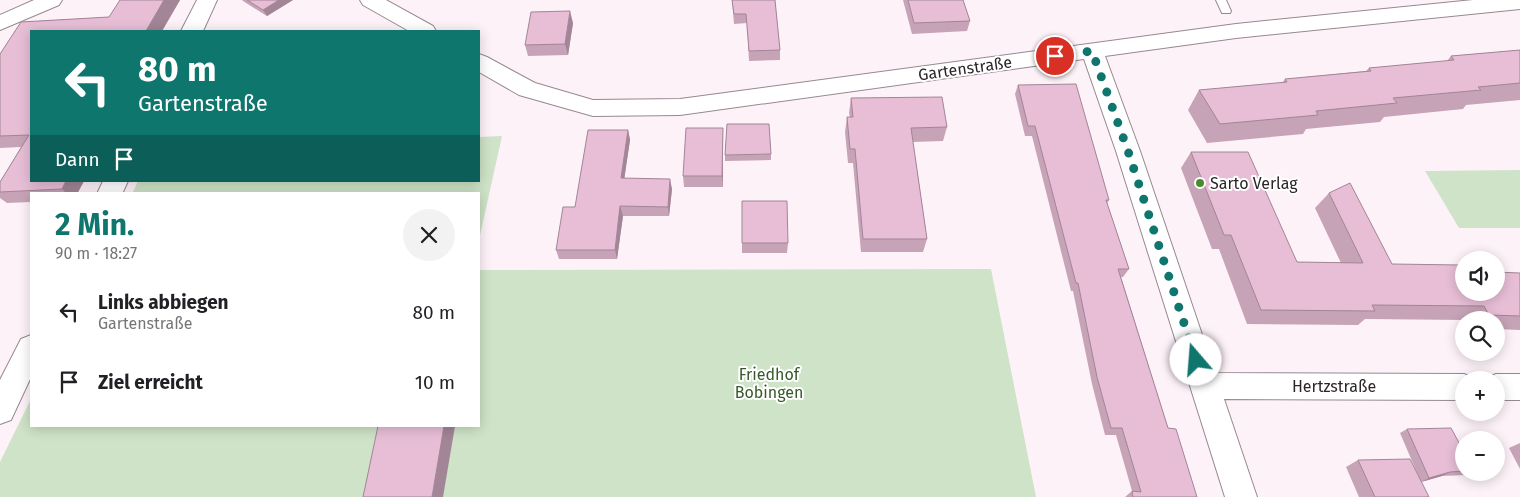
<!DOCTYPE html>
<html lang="de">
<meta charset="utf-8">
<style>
:root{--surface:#fff;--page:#f2f2f2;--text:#202124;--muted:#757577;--accent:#0f766e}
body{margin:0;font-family:"Fira Sans",sans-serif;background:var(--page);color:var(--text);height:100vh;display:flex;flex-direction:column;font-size:19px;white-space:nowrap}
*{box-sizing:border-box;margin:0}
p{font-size:16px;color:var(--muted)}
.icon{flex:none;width:28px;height:28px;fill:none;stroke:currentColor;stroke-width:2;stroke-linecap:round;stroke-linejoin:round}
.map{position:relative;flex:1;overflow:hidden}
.side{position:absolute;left:30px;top:192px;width:450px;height:235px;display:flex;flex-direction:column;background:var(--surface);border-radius:0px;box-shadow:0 2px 12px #0003}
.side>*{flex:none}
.hud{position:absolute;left:30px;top:30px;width:450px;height:152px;border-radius:0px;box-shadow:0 2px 12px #0003;background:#0f766e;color:#fff;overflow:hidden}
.controls{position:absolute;left:1455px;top:251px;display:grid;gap:10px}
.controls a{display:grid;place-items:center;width:50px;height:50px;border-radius:50%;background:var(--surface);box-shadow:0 2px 12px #0003;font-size:25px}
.pin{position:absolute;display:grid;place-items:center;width:42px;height:42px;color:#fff;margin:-21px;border:2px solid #fff;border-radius:50%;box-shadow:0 1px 5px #0007}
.me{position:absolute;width:55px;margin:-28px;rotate:342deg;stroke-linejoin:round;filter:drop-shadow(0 0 4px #0008)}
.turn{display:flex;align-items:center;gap:18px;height:105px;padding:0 25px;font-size:22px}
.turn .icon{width:65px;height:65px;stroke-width:2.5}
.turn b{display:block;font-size:35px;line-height:42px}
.then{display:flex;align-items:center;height:48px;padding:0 25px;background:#0003;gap:10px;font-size:19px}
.round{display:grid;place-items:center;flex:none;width:52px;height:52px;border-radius:26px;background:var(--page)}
.overview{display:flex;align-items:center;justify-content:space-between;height:85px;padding:0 25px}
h1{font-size:30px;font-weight:700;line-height:38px;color:var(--accent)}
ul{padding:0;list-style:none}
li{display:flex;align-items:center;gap:15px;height:70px;padding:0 25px}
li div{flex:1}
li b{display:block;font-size:19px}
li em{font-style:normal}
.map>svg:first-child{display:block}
.green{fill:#cee3c7}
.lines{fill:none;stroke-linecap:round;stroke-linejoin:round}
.lane-casing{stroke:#968890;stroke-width:2}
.street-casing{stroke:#968890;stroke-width:2}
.lane{fill:#fff;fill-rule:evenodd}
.street{fill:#fff;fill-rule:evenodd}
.wall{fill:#c7a3b8}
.shaded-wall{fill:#a28596}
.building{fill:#e7bed6;stroke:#a28596}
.route{stroke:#0f766e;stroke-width:9;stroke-dasharray:0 16.2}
.poi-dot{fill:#498c2e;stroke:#fff;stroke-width:2}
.labels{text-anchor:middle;stroke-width:4;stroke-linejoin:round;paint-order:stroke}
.street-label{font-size:16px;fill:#2b2528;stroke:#fff}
.poi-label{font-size:16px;fill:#2b2528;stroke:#fff;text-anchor:start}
.park-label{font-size:16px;fill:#365929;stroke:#fff}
</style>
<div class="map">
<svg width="1520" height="497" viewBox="0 0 1520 497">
<rect width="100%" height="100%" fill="#fef2f9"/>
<g class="green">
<polygon points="502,136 479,240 479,194 132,194 138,181 479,181 479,137"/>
<polygon points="1520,170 1520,228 1459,228 1425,171"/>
<polygon points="991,269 1036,497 0,497 0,462 31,399 31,426 479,426 479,270"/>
</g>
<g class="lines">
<g class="lane-casing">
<polygon id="lane" points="1216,0 1226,0 1231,11 1230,13 1222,13"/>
</g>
<g class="street-casing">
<g id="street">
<polygon points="34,0 62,0 59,5 0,30 0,15"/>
<polygon points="197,0 217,0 203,31 181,31"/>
<polygon points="360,0 386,0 433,26 436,31 409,31 363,5"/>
<polygon points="1473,0 1520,0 1520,9 1236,38 1105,56 1140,151 1215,373 1464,374 1474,378 1475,380 1464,380 1464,400 1224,399 1257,497 1225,497 1116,151 1084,59 680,115 593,116 519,95 479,72 479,54 487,57 535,83 593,100 680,99 1236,24"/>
<polygon points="103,181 128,181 122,194 97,194"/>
<polygon points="31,335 31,377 11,420 0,424 0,380 21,339"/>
<polygon points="1496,374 1520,374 1520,400 1496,400 1496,380 1485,380 1486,378"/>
</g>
</g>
<use href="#lane" class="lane"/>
<use href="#street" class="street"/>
</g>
<g class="wall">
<polygon points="120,0 180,0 162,31 31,31 31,181 84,181 77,194 31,194 31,202 7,203 0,198 0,182 21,147 0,148 0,54 21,22 109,17"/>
<polygon points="242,0 293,0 267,16 243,1"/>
<polygon points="732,0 775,0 780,50 780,60 749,61 747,23 734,24"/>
<polygon points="903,0 963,0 970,21 967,31 912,34"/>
<polygon points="573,23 568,55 528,56 525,45"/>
<polygon points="1520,50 1520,100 1466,105 1463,109 1384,117 1380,122 1306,129 1303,134 1207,143 1188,110 1199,90 1282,83 1285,79 1366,71 1369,68 1447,61 1451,56"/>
<polygon points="1018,85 1109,200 1107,203 1129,269 1123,277 1121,277 1168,428 1197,497 1125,497 1132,491 1116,435 1105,435 1092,384 1073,291 1071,291 1032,136 1025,136 1015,94"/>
<polygon points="851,98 947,127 943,141 913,142 927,239 923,252 861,252 853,163 848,163 845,132 847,117 850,117 849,113"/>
<polygon points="723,128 723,187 684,187 683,176"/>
<polygon points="628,130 630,140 624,178 672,189 669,216 623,216 617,259 559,259 556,250 575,207"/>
<polygon points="1191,152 1297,262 1341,263 1315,208 1329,193 1392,264 1464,292 1520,273 1520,330 1496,329 1496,320 1464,320 1365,319 1358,325 1247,324 1219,249 1212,249 1181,168"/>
<polygon points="771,154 771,160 725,161 725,155"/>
<polygon points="742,243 788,243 787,253 742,253"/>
<polygon points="1407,429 1464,452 1464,472 1471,472 1466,475 1442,476 1421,482 1400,433"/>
<polygon points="1520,443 1520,469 1509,448"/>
<polygon points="1358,460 1429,497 1359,497 1346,467"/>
</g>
<g class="shaded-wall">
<polygon points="164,0 180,0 162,31 146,31"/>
<polygon points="279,0 293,0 267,16 263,10"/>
<polygon points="570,11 573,23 568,55 565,44"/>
<polygon points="723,128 723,187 722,176"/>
<polygon points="628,130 630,140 623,188 621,178"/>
<polygon points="670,179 672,189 669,216 668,207"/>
<polygon points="66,181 84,181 77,194 67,194 62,189"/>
<polygon points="620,206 623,216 617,259 615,250"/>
<polygon points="444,426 455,426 443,497 432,497"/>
<polygon points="1450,472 1442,476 1421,482 1429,478"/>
</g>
<g class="building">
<polygon points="120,0 164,0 146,31 31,31 31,181 66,181 62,189 0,192 0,182 29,135 0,136 0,54 21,22 109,17"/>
<polygon points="247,0 279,0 263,10"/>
<polygon points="732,0 775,0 780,50 749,51 746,14 734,14"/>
<polygon points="908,0 963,0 970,21 914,23"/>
<polygon points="570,11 565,44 525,45 531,12"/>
<polygon points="1520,50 1520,83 1478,87 1481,90 1393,98 1397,103 1316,111 1318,115 1220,124 1199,90 1287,82 1285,79 1371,71 1369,68 1454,60 1451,56"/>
<polygon points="1076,84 1109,200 1106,200 1129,269 1118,269 1168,428 1176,429 1197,497 1133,497 1132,491 1141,492 1122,428 1111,428 1097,377 1078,283 1076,283 1035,126 1028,126 1018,85"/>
<polygon points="942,97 947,127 911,128 927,239 863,239 855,149 850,149 847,117 853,117 851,98"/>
<polygon points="727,124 769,124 771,154 725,155"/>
<polygon points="686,128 723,128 722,176 683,176"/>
<polygon points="588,130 628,130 621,178 670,179 668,207 620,206 615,250 556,250 563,207 575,207"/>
<polygon points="1191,152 1248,152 1297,262 1363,263 1329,193 1350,183 1392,264 1460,265 1464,270 1464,292 1496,292 1496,272 1520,273 1520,316 1489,315 1484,306 1372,305 1375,311 1261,310 1231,235 1224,235"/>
<polygon points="742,201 787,201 788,243 742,243"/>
<polygon points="378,426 444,426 432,497 363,497"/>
<polygon points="1451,428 1464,452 1464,471 1450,472 1429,478 1407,429"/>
<polygon points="1410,459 1429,497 1375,497 1358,460"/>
</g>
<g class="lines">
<polyline class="route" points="1055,56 1092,51 1128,151 1196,360"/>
</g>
<circle class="poi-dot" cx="1200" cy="183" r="5"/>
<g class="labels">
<g class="street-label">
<text transform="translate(965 68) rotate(-8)" y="6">Gartenstraße</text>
<text x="1334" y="392">Hertzstraße</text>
</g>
<g class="poi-label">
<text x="1210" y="189">Sarto Verlag</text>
</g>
<g class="park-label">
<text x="769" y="380">Friedhof<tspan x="769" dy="18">Bobingen</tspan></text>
</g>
</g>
</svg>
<div class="controls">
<a><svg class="icon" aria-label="sound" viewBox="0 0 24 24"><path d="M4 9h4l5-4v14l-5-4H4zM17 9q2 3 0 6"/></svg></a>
<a><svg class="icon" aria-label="search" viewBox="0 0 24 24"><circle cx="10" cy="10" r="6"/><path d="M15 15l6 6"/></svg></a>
<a>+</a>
<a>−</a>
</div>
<div class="pin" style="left:1055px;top:56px;background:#d93025"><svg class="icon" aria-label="arrive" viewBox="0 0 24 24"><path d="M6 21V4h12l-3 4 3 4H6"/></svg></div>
<svg class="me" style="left:1196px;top:360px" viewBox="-20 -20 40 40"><circle r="19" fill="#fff"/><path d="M0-13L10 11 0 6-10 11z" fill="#0f766e"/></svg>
<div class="hud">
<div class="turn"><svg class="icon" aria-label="left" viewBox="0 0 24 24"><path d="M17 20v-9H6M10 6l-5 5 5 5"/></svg><div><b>80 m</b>Gartenstraße</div></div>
<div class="then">Dann<svg class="icon" aria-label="arrive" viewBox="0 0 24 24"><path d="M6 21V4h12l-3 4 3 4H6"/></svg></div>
</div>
<section class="side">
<div class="overview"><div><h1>2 Min.</h1><p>90 m · 18:27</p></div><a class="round"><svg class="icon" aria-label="close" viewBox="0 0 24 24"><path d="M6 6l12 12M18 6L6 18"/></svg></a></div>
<ul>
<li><svg class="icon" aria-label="left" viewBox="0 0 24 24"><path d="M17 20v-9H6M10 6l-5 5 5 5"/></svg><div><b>Links abbiegen</b><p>Gartenstraße</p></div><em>80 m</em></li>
<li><svg class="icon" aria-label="arrive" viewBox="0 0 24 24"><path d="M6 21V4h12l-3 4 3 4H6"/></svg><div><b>Ziel erreicht</b></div><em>10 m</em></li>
</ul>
</section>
</div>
